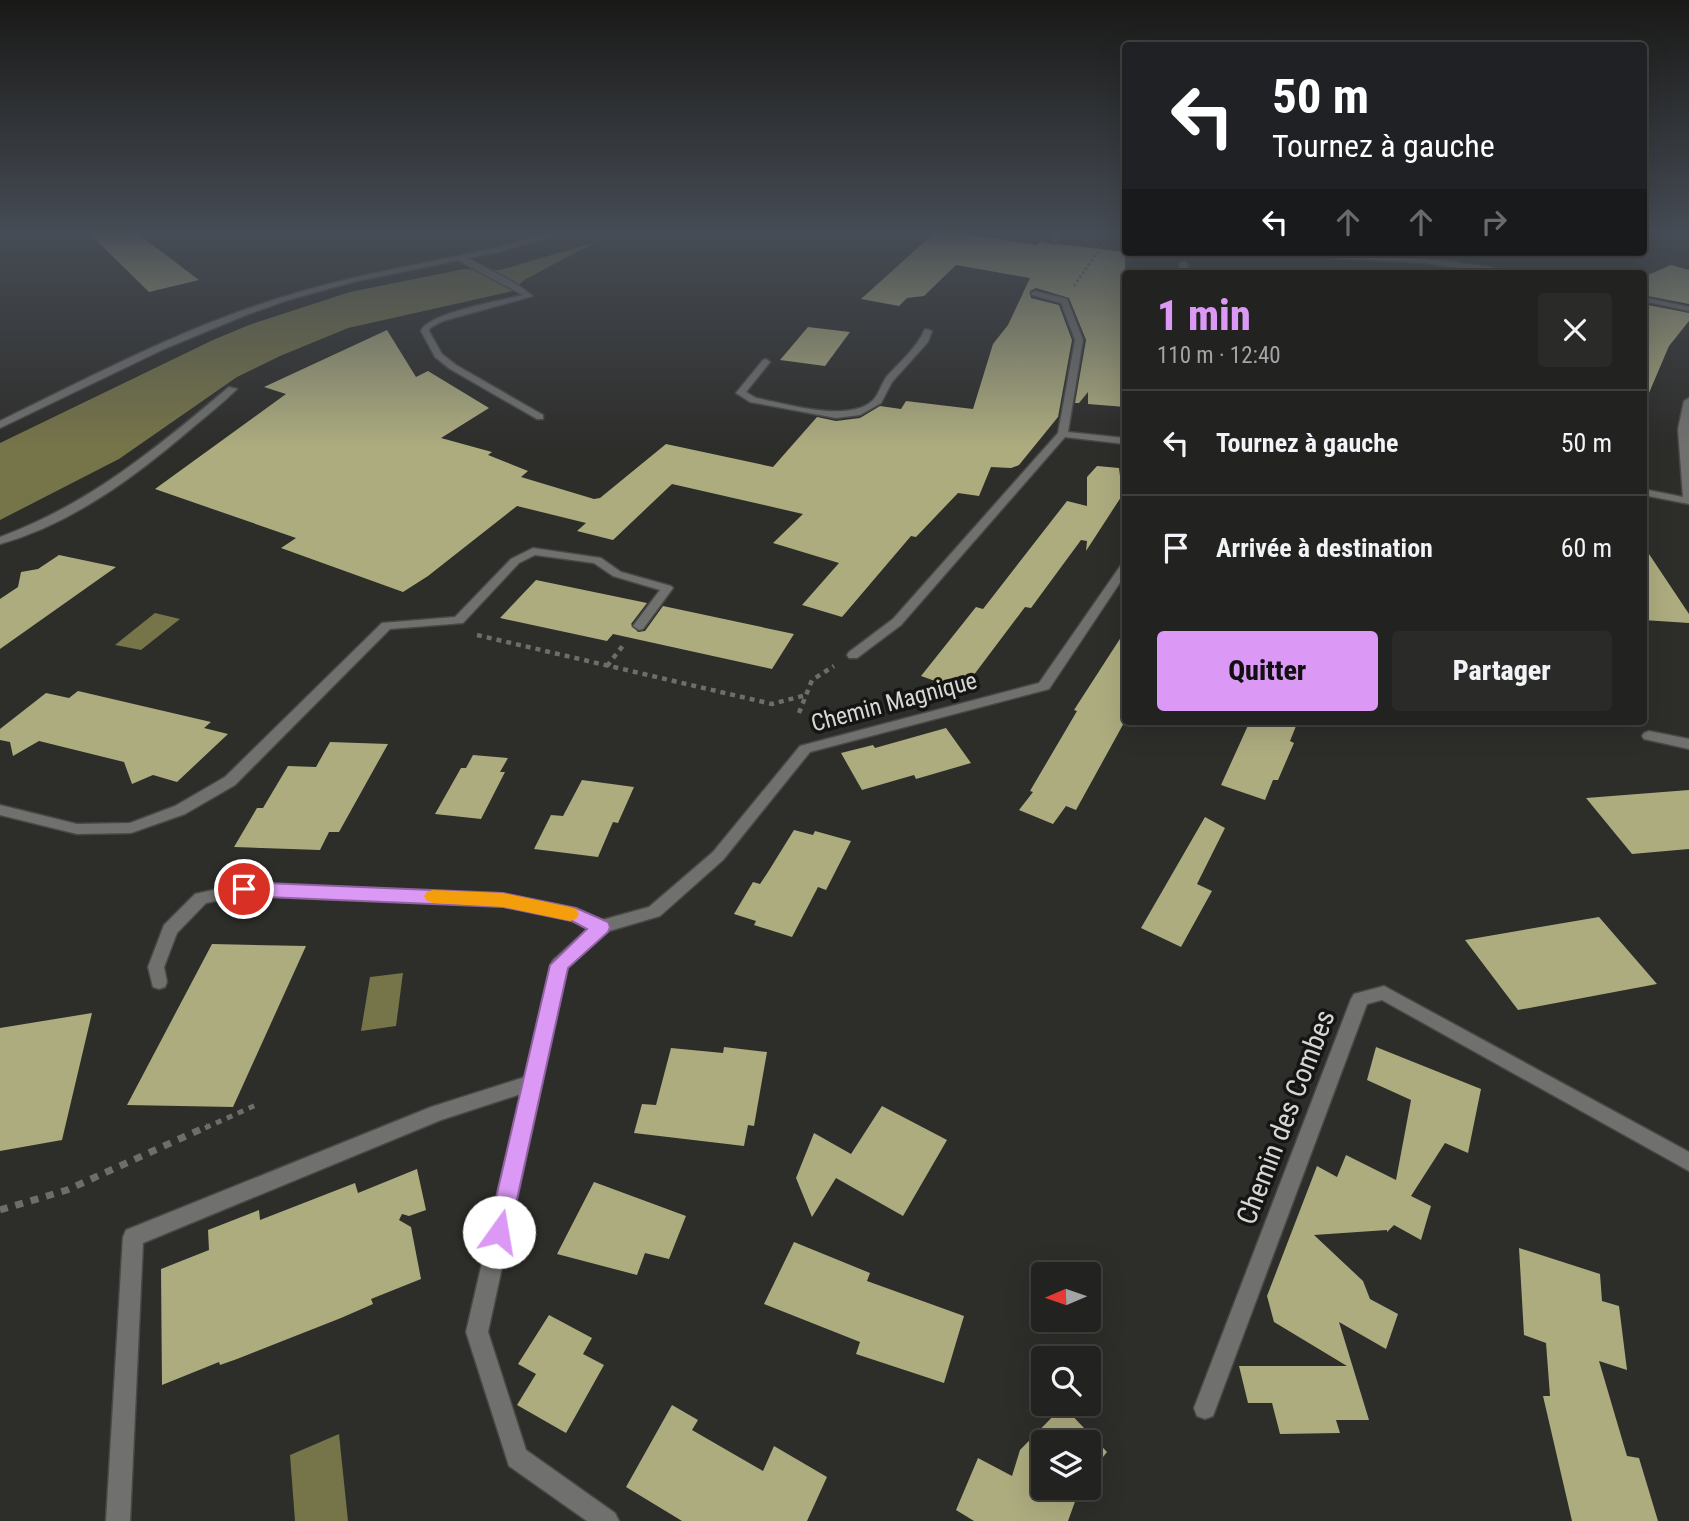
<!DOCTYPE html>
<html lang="fr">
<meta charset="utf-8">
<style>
:root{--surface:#222220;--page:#2a2a29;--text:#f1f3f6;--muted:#a2a4a5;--line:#3f3f3e;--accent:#db99f5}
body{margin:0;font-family:"Roboto Condensed",sans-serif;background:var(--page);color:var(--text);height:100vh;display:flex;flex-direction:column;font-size:26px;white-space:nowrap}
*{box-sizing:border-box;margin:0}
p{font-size:23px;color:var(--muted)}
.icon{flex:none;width:38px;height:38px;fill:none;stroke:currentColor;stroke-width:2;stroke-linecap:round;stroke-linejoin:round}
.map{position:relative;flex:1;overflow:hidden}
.drawer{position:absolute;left:1122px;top:270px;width:525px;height:455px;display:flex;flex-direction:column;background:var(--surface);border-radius:7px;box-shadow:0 7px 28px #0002,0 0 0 2px var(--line)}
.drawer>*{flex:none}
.guide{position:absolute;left:1122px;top:42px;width:525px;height:214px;border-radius:7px;box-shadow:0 7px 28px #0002,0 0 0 2px var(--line);background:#202124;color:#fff;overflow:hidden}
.needle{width:46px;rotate:268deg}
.buttons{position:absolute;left:1031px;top:1262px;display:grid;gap:14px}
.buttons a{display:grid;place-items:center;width:70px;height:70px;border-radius:7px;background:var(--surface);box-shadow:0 7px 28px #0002,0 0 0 2px var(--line);font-size:35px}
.pin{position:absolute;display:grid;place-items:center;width:60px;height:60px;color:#fff;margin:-30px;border:4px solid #fff;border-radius:50%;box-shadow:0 2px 7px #0007}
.me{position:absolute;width:77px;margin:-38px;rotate:13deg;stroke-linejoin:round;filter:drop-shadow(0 0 5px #0008)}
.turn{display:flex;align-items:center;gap:24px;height:147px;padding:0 35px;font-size:32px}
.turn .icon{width:91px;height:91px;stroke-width:2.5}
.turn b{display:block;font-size:49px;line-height:60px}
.lanes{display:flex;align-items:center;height:66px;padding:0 35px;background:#0003;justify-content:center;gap:35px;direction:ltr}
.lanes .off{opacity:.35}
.round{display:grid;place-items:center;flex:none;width:74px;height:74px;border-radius:7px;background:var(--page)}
.head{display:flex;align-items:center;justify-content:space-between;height:119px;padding:0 35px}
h1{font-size:42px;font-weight:800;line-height:52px;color:var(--accent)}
.action{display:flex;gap:14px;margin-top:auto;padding:14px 35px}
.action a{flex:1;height:80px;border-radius:7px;background:var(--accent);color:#111;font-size:28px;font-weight:800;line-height:80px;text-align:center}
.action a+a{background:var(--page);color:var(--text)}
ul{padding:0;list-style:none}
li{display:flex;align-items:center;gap:21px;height:105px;padding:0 35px;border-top:2px solid var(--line)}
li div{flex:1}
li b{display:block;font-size:26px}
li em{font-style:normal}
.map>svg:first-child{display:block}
.water{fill:#767449}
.building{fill:#adac7f}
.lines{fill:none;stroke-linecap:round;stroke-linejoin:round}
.service-casing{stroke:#484846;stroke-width:3}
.minor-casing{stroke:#484846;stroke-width:3}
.tertiary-casing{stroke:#484846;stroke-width:3}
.path-far3{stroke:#6d6d6a;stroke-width:2.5;stroke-dasharray:2.5 2.5;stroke-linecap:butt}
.path-far2{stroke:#6d6d6a;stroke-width:4.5;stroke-dasharray:5 5;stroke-linecap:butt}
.path-far1{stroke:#6d6d6a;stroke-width:5;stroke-dasharray:6 6;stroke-linecap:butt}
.path{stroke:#6d6d6a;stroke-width:7;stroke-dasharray:8 8;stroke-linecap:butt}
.service{fill:#70706e;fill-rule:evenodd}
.minor{fill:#70706e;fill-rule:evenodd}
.tertiary{fill:#70706e;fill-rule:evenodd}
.route{fill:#db99f5;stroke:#8e639f;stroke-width:2}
.slow{fill:#f59e0b}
.labels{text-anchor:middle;stroke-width:7;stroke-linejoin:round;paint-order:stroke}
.street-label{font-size:24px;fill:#d7d7d6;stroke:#151514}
.near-street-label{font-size:28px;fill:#d7d7d6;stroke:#151514}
</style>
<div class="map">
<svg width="1689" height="1521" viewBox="0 0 1689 1521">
<rect width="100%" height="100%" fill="#2d2d2a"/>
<g class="water">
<polygon points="596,242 524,280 513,291 348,328 280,356 237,377 119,459 0,520 0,443 213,340 249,325 350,292 464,269 500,270"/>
<polygon points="155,613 180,619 141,650 115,645"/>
<polygon points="403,973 396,1026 361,1031 370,977"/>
<polygon points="339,1434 348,1521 295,1521 290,1455"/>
</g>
<g class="building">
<polygon points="90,234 138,234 199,280 149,292"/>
<polygon points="933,234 965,234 1037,245 1041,241 1054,245 1058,244 1125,252 1125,407 1088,404 1088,392 1079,403 1075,403 1086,340 1069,298 1036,288 1030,291 1031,298 1059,305 1072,340 1058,417 1019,465 1011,468 991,467 979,496 958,493 916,537 911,536 842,617 802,605 839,563 773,543 803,514 672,484 613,540 577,531 586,523 517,506 428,576 403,592 281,548 296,538 155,489 286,394 264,387 387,330 416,377 428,371 489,408 441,438 492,452 488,455 528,471 521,477 594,499 600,498 666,444 773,467 817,417 836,421 860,418 880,406 901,409 906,401 973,409 993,344 1008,325 1030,278 956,265 924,296 907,298 899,306 861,299"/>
<polygon points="1671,265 1689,270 1689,304 1643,295 1643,277"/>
<polygon points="1643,304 1689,313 1689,321 1669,346 1643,407"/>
<polygon points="808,327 850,332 825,366 780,360"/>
<polygon points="1097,466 1119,468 1120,476 1125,476 1125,491 1086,551 1087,541 1081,540 1031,608 1025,607 970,680 963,678 955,688 921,676 976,607 983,609 1067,501 1087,506 1087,477"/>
<polygon points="1643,545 1689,614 1689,623 1643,620"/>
<polygon points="59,555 116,567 0,649 0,599 18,587 21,572 38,569"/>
<polygon points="536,580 647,603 631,624 638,632 645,631 663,606 794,634 772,669 613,634 607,641 500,618"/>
<polygon points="1125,631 1125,721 1076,810 1066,806 1053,824 1019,810 1033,792 1030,791 1077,711 1074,710"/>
<polygon points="78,691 211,722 204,728 228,734 177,782 153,775 132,784 124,762 39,741 13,756 10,742 0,740 0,729 46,693 69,698"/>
<polygon points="1250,721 1298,721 1290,741 1294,743 1278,780 1273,780 1265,800 1221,785"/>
<polygon points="946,728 971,763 916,779 914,775 862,790 841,753 873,745 875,748"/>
<polygon points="330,742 388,744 339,832 329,832 320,850 234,847 257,808 263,808 288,766 316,767"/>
<polygon points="473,755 508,758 500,772 505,772 481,819 435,814 461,768 466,768"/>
<polygon points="582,780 634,787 618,823 613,822 598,857 534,849 551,815 563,816"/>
<polygon points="1689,790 1689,849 1632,854 1586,798"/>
<polygon points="1205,817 1225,828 1197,884 1212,891 1181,947 1141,928"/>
<polygon points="794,830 813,835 815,831 851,841 826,890 818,887 792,937 754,925 756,921 734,914 753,882 760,884 768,872"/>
<polygon points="1599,917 1657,984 1518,1010 1465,940"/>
<polygon points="212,944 306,946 233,1107 127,1105"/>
<polygon points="92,1013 62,1140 0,1151 0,1028"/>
<polygon points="724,1047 767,1052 754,1126 748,1125 744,1146 634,1133 642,1104 656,1105 671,1048 723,1053"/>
<polygon points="1376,1047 1481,1089 1468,1153 1445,1143 1411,1196 1431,1206 1421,1240 1394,1225 1387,1232 1387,1230 1314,1235 1363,1281 1370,1299 1398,1314 1386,1349 1339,1322 1369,1420 1336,1420 1340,1433 1280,1434 1272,1403 1248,1403 1239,1366 1347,1366 1274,1322 1267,1296 1317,1166 1337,1177 1346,1155 1396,1180 1411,1100 1367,1080"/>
<polygon points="882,1106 947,1140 903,1216 836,1178 812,1217 796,1178 814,1133 851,1154"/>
<polygon points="417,1169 426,1210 409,1216 402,1214 399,1220 411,1227 421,1279 371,1299 373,1304 341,1318 237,1359 220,1365 219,1362 162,1385 161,1269 209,1250 208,1230 259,1210 260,1220 355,1183 358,1193"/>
<polygon points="594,1182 686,1216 669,1259 645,1253 637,1275 557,1254"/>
<polygon points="794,1242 870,1273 867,1281 964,1316 944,1383 856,1354 860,1342 764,1304"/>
<polygon points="1519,1248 1600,1274 1602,1301 1619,1306 1627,1370 1599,1361 1627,1456 1639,1458 1658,1521 1572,1521 1543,1396 1550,1396 1546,1343 1524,1335"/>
<polygon points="549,1315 592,1338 583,1354 604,1365 566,1433 517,1405 536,1374 518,1364"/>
<polygon points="672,1405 698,1420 692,1430 763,1471 774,1446 827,1477 807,1521 682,1521 626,1487"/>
<polygon points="1063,1406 1107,1452 1088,1476 1088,1442 1043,1442 1043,1488 1080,1488 1068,1521 974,1521 956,1510 978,1458 1012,1476 1020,1450"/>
</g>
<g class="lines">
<g class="service-casing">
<g id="service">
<polygon points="1643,234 1653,234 1643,236"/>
<polygon points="1183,262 1186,262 1191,273 1183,273 1179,264"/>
<path d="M925 329 932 331 928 342 892 382 881 403 860 415 836 418 750 402 736 393 763 360 766 359 770 362 746 392 756 398C785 403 853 425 875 398 880 391 882 382 888 375 902 360 917 347 925 329Z"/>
<path d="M229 387 237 389C223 403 207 415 192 428 136 476 72 524 0 544V537C88 505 158 447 229 387Z"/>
<polygon points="533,548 601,558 621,572 671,586 673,588 643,629 639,630 633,626 660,590 613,576 594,563 535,555 519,563 463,623 390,629 235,785 185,814 131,833 77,834 0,815 0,805 77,824 130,823 175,806 225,777 382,623 455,617 511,559"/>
<polygon points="1649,731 1689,739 1689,749 1644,739 1642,736 1644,733"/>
</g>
</g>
<g class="minor-casing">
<g id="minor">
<polygon points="1048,234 1058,234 1062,237 1055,243 1051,241 1054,238"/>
<polygon points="1337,254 1446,261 1489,267 1515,273 1499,273 1424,263 1334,258 1334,254"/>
<path d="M458 256H464L515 283 533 296 443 321 430 328 429 331 442 354 456 365 543 415V419H537L450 369 435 357 421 331C427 313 503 300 523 295L466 265 458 260Z"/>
<polygon points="1035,291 1067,299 1083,340 1068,432 1125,438 1125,444 1065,437 901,625 857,658 849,658 847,655 849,652 893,619 1058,433 1075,340 1061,303 1032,295 1031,293"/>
<polygon points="1643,297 1689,307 1689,311 1643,301"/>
<polygon points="1689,398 1689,504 1643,495 1643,489 1683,497 1678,429 1684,401"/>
<polygon points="1125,564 1125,575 1049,689 810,752 723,860 660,916 606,932 567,968 488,1332 526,1450 615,1513 619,1521 587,1521 509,1466 466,1332 521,1094 441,1120 143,1243 130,1521 106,1521 123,1237 126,1230 431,1107 525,1077 551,965 553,960 589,928 573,921 503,906 244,895 206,903 177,933 164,967 167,982 165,987 159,989 153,987 148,967 164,925 195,894 244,883 503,894 576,909 602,920 649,907 713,852 800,746 1039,683 1121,565"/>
<polygon points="1384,986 1689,1152 1689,1171 1382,1000 1367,1004 1216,1408 1213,1416 1205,1419 1197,1416 1194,1408 1351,999 1354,994"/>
</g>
</g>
<g class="tertiary-casing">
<path id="tertiary" d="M547 234H559L499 252 357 281 288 300 246 315 164 349 0 428V421C92 376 184 327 283 297 370 269 460 260 547 234Z"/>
</g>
<g class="path-far3">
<polyline points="576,239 588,234"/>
<polyline points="1074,286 1107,238 1095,234"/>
</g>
<g class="path-far2">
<polyline points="477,635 772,704 806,695"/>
<polyline points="607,666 625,643"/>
<polyline points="799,713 812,680 834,666"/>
</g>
<polyline class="path-far1" points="205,1128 256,1105"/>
<polyline class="path" points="0,1210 67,1190 208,1126"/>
<use href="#service" class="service"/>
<use href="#minor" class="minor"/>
<use href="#tertiary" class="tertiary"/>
</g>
<linearGradient id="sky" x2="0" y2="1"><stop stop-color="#191917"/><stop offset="0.52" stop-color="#464c55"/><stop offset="1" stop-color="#464c55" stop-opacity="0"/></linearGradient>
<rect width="1689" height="447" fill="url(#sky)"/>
<polygon class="route" points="244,882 503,893 576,908 608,922 610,927 608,932 568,968 508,1240 499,1243 491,1240 488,1232 550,965 587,929 572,921 503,907 244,896 238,894 235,889 238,884"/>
<polygon class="slow" points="433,890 503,893 570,907 576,909 579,914 576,919 570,921 503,907 433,903 427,901 424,896 427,892"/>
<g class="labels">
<g class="street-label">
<text transform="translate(894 702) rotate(-15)" y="8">Chemin Magnique</text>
</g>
<g class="near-street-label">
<text transform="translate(1285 1117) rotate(-69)" y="10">Chemin des Combes</text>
</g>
</g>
</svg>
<div class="buttons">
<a><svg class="needle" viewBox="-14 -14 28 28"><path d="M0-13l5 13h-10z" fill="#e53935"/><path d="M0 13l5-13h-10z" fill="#a2a4a5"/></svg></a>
<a><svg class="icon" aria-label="search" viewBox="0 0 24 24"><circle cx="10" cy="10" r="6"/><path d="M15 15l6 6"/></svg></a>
<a><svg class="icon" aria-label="layers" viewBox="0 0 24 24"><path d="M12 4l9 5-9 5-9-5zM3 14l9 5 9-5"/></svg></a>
</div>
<div class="pin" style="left:244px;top:889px;background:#d93025"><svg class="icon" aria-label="arrive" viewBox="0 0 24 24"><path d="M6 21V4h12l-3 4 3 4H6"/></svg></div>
<svg class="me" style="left:499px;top:1232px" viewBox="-20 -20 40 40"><circle r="19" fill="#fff"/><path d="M0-13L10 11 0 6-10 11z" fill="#db99f5"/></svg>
<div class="guide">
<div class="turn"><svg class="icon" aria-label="left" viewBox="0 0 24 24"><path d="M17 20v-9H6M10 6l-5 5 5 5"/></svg><div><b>50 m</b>Tournez à gauche</div></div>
<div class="lanes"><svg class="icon" aria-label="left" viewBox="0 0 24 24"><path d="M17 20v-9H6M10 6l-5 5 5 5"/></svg><svg class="icon off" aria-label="ahead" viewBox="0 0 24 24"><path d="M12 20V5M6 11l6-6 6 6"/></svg><svg class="icon off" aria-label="ahead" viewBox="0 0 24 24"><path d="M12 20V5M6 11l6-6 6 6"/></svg><svg class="icon off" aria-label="right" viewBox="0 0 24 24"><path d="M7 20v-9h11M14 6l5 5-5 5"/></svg></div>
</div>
<section class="drawer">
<div class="head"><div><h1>1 min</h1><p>110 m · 12:40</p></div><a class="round"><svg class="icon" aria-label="close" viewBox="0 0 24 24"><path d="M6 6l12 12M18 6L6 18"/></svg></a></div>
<ul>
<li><svg class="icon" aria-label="left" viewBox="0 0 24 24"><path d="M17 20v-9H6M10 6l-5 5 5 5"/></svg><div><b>Tournez à gauche</b></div><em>50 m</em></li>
<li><svg class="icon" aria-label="arrive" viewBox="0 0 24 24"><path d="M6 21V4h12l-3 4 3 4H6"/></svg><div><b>Arrivée à destination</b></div><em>60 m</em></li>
</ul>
<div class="action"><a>Quitter</a><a>Partager</a></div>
</section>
</div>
